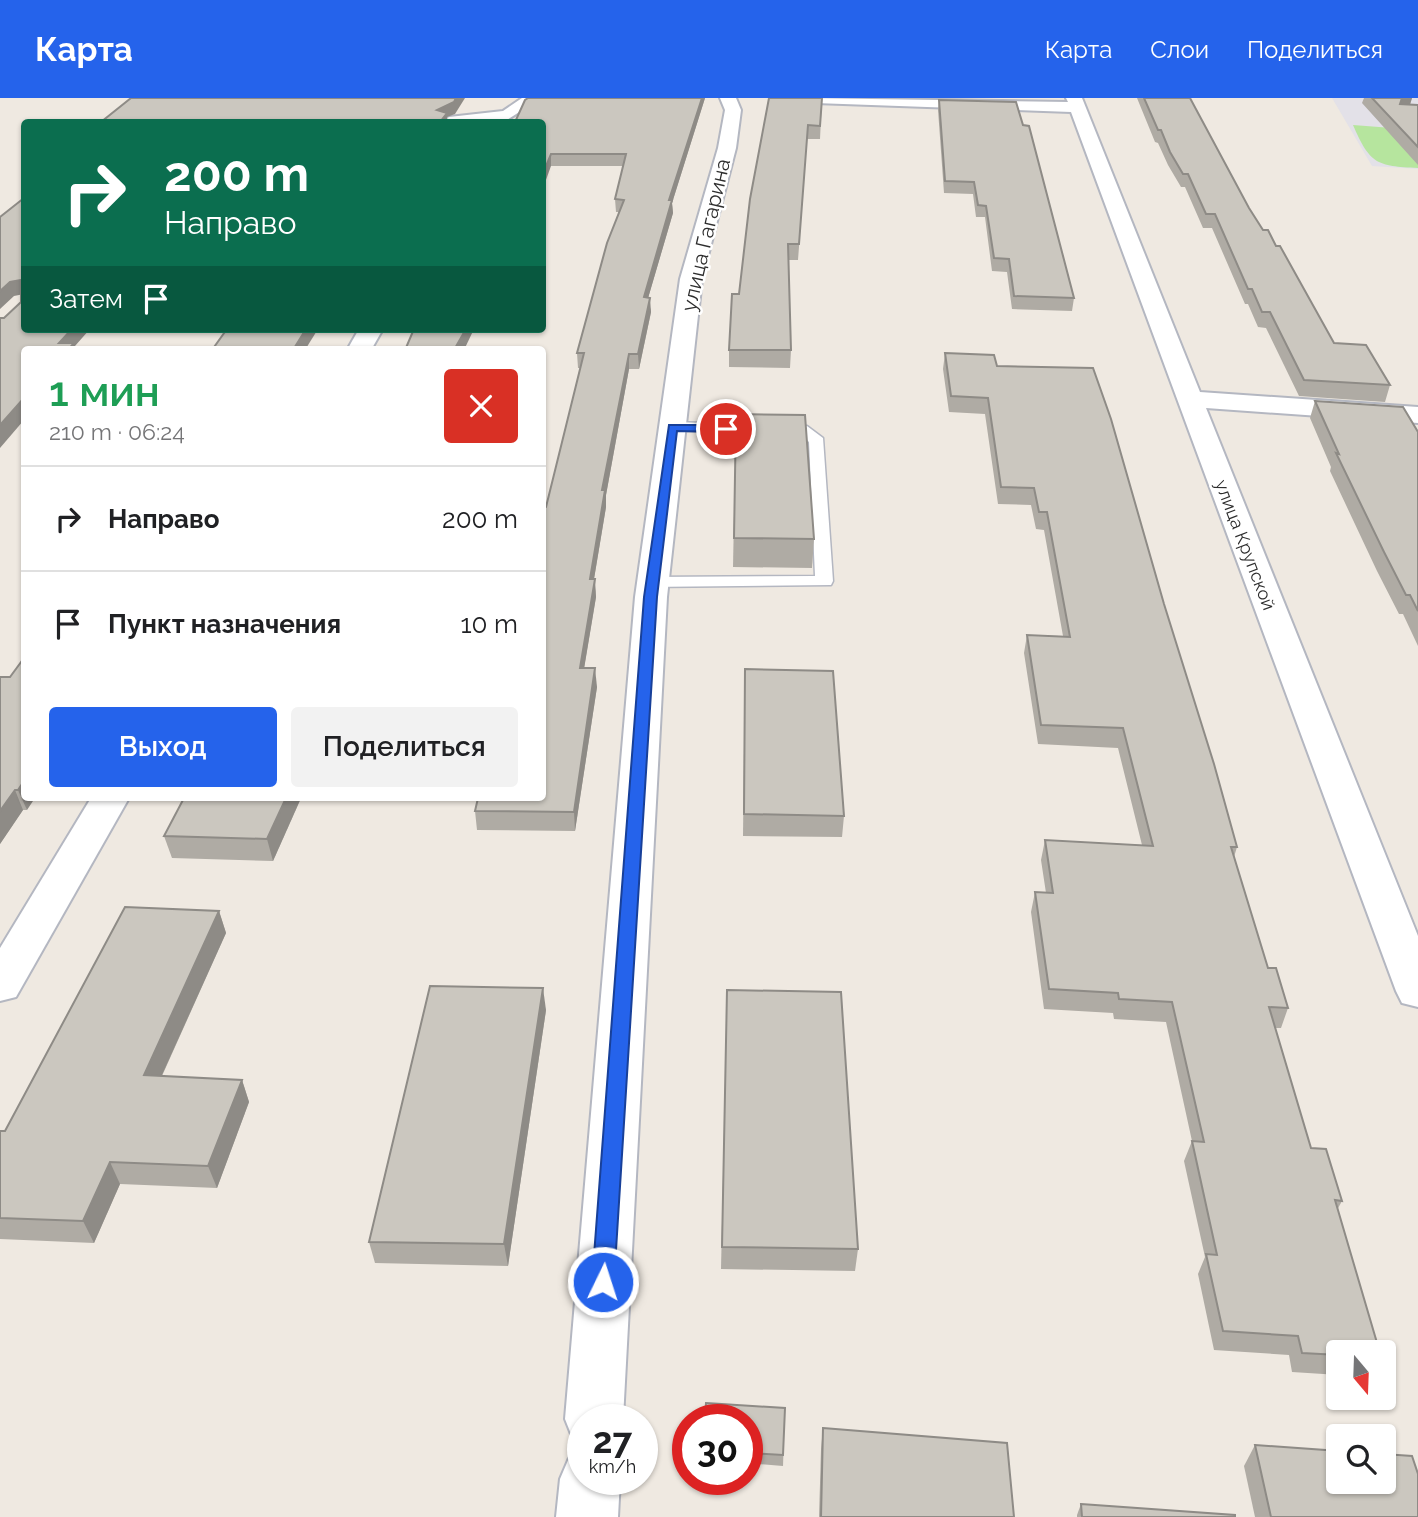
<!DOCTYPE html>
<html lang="ru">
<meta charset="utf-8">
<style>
:root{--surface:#fff;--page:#f2f2f2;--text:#202124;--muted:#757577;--line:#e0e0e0;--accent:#2563eb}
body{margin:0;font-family:Raleway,sans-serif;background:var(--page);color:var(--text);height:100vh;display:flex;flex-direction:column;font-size:26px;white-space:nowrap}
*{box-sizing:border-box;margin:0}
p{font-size:23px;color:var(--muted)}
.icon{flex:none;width:38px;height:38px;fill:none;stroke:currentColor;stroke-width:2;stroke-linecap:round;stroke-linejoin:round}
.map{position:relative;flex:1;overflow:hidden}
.side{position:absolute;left:21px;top:248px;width:525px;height:455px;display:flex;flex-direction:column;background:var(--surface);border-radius:7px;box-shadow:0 2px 5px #0004}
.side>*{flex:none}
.guide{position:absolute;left:21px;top:21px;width:525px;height:214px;border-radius:7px;box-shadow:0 2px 5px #0004;background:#0b6e4f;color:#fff;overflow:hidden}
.needle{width:46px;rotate:161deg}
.fabs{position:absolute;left:1326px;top:1242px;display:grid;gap:14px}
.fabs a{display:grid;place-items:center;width:70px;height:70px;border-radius:7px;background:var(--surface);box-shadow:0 2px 5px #0004;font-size:35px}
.speed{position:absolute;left:567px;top:1306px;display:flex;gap:14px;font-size:35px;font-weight:700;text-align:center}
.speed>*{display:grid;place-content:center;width:91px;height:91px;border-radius:50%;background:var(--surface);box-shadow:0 2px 5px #0004;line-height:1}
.speed small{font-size:18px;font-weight:400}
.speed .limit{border:10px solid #d22;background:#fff;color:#111}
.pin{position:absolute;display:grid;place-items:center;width:60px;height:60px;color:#fff;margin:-30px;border:4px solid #fff;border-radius:50%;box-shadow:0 2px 7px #0007}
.me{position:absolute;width:77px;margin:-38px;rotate:4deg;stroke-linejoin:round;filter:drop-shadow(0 0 5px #0008)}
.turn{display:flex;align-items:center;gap:24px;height:147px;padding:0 28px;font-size:32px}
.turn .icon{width:91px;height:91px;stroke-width:2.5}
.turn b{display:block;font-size:49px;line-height:60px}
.then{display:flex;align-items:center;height:66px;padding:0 28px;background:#0003;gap:14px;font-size:26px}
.round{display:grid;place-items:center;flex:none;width:74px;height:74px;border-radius:7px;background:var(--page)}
.summary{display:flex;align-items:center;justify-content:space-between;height:119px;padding:0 28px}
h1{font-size:42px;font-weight:600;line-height:52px;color:#1e9e55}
.primary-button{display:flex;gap:14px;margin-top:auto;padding:14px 28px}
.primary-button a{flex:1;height:80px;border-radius:7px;background:var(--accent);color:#fff;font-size:28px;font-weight:600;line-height:80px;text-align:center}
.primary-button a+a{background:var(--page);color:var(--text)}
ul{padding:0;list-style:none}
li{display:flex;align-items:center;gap:21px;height:105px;padding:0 28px;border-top:2px solid var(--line)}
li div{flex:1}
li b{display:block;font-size:26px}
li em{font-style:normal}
header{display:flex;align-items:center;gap:42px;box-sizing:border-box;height:98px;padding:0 35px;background:var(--accent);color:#fff}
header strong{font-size:33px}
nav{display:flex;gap:38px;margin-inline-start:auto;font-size:24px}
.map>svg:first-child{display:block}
.industrial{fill:#e3e1e8}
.green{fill:#b6e59e}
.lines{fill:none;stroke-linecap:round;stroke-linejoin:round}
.service-casing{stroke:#b4b7c1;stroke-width:3}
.minor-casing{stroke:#b4b7c1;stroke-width:4}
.service{fill:#fff;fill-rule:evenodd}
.minor{fill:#fff;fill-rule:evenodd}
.wall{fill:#afaba4}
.shaded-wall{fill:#8e8b86}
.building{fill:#cbc7bf;stroke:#8e8b86;stroke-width:2}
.route{fill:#2563eb;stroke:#184099;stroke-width:2}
.labels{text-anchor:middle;stroke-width:5;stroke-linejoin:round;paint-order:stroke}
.far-street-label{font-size:18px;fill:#2e2e2e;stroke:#fff}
.street-label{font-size:21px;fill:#2e2e2e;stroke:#fff}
</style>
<header>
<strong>Карта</strong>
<nav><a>Карта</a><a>Слои</a><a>Поделиться</a></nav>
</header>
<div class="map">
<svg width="1418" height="1419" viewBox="0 0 1418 1419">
<rect width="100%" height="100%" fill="#efe9e1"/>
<polygon class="industrial" points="1332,0 1418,0 1418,71 1372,68"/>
<path class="green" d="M1353 27 1418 32V70C1376 68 1370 66 1353 27Z"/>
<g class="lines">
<g class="service-casing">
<polygon id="service" points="672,324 807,328 823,340 833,483 831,487 646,489 644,485 653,479 815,478 809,344 803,338 667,332 667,326"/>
</g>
<g class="minor-casing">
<g id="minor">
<polygon points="522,0 541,0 507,22 441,24 449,19 503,13"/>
<polygon points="720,0 736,0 741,12 736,50 702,181 667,499 623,1321 583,1321 583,1345 573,1341 565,1321 635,499 680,181 718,50 725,12"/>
<polygon points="807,0 1068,4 1066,0 1082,0 1200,294 1418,309 1418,325 1206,310 1418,838 1418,909 1402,905 1396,893 1071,14 815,5"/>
<polygon points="359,231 383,231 371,252 347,252"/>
<polygon points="91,700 129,700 16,899 0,903 0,850"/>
<polygon points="583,1354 583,1381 620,1381 618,1419 556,1419 560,1381 569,1360"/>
</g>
</g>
<use href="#service" class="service"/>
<use href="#minor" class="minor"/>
</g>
<g class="wall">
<polygon points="705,0 672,105 673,115 648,200 651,214 639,271 629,271 606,397 606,409 594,481 596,499 584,570 597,589 575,733 477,732 475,713 546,409 580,270 578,270 577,255 619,114 616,114 615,101 623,68 551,68 525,2"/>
<polygon points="769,0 822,0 820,41 807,41 798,162 788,162 791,252 790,270 729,269 729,252 739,196"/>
<polygon points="1137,0 1190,0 1249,110 1263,132 1276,148 1334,245 1390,287 1385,304 1299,298 1266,230 1258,229 1248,206 1245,206 1212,130 1203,130 1185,89 1181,89 1168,67 1158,45 1155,44"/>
<polygon points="1364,0 1412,0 1410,7 1418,7 1418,67 1362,5"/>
<polygon points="939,2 1074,200 1072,213 1012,211 1007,174 992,173 985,119 976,119 973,96 944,95 938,12"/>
<polygon points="945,255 997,268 1164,506 1237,749 1234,759 1268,870 1288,910 1281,930 1275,930 1311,1050 1342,1103 1337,1112 1339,1277 1292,1274 1289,1257 1214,1252 1198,1176 1205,1159 1184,1063 1192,1043 1166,924 1114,921 1113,915 1044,911 1031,814 1035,794 1046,795 1041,762 1045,742 1142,747 1118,650 1038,646 1024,555 1027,537 1063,538 1044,432 1036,431 1031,407 998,406 985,316 949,314 943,271"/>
<polygon points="1315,303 1418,334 1418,548 1403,516 1399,516 1377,473 1330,373 1331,369 1310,320"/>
<polygon points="736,316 814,441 812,470 733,469"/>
<polygon points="745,571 844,718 842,739 743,738"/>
<polygon points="10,579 27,712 23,712 0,746"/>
<polygon points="184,700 301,700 273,763 172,760 164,738"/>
<polygon points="219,813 226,835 162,978 242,982 249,1004 217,1090 120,1086 94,1145 0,1141 0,1033 5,1033"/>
<polygon points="727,892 858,1151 855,1173 721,1171"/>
<polygon points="546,912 508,1168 375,1165 369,1144"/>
<polygon points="785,1310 783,1368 747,1365 747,1321"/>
<polygon points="823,1330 1014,1419 819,1419 821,1351"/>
<polygon points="1255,1347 1418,1419 1255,1419 1244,1368"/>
<polygon points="1081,1406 1235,1419 1077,1419 1077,1417"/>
</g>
<g class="shaded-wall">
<polygon points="456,0 465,0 455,16 447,19 448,24 440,24 437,12"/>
<polygon points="702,0 705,0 672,105 673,115 644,214 644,199 669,102"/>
<polygon points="1402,0 1412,0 1409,9 1399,11"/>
<polygon points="551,56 551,68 542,93 542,78"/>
<polygon points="21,182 24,196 14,198 0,211 0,193 10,184"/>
<polygon points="650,200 651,214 639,271 638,256"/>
<polygon points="72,231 90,231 75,248 76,252 61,252 59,245"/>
<polygon points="306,231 318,231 305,252 293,252"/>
<polygon points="466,231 474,231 464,252 454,252"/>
<polygon points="629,256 629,271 606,397 606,409 591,499 590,481 602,392"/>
<polygon points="24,300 24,322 0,350 0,327"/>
<polygon points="595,481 596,499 581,589 580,570"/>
<polygon points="595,570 597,589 575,733 574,714"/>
<polygon points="24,683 24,700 35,700 27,712 18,692"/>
<polygon points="15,692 23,712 0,746 0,713"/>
<polygon points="286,700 301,700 273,763 267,741"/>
<polygon points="219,813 226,835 152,999 144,977"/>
<polygon points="543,890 546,912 508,1168 504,1146"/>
<polygon points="242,982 249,1004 217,1090 208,1068"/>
<polygon points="110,1064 120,1086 94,1145 83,1123"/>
</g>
<g class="building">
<polygon points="131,0 456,0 454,4 437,12 447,15 440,24 101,24"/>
<polygon points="528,0 702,0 669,102 672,102 644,199 650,200 638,256 629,256 602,392 605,392 590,481 595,481 580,570 595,570 574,714 475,713 478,700 542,700 542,410 546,409 584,255 577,255 607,145 624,102 615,101 626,56 551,56 542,78 542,24 515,24 525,2"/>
<polygon points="769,0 822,0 820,28 808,27 799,146 788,146 791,252 729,252 732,196 739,196 750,101"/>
<polygon points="1144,0 1190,0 1249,110 1263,132 1268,132 1276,148 1280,148 1334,245 1366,247 1390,287 1304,282 1270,214 1262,214 1252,191 1248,191 1215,116 1206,116 1188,76 1183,76 1170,54 1161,32 1158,32"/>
<polygon points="1372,0 1402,0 1400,6 1418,7 1418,49"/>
<polygon points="939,2 1016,4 1023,27 1029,28 1074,200 1014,198 1009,161 994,160 986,108 978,107 974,84 945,83"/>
<polygon points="24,100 24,231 72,231 59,245 74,245 68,252 24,252 24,300 0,327 0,220 4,220 21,204 21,182 10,184 0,193 0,119"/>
<polygon points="227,231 306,231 293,252 212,252"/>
<polygon points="414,231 466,231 454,252 405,252"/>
<polygon points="945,255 994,257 997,268 1093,270 1111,321 1164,506 1214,666 1237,749 1231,749 1268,870 1276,870 1288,910 1269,909 1311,1050 1326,1051 1342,1103 1335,1102 1380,1255 1339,1255 1339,1257 1302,1255 1298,1238 1223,1233 1206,1156 1217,1157 1192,1043 1204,1044 1172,904 1119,901 1118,895 1049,891 1035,794 1053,795 1045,742 1153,748 1123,630 1041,627 1027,537 1070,539 1047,414 1039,414 1034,390 1001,389 988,300 951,298"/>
<polygon points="1315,303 1403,309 1418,334 1418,513 1410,497 1406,497 1384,454 1336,355 1339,356"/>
<polygon points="736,316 805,317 814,441 734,440"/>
<polygon points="24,560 24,683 18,692 15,692 0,713 0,579 10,579"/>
<polygon points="745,571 833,573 844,718 744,716"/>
<polygon points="184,700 286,700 267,741 164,738"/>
<polygon points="125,809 219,813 144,977 242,982 208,1068 110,1064 83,1123 0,1120 0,1033 5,1033"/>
<polygon points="430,888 543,890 504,1146 369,1144"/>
<polygon points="727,892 841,894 858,1151 722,1149"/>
<polygon points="706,1305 785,1310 783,1357 747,1355 747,1321 705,1321"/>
<polygon points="823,1330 1007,1345 1014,1419 821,1419"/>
<polygon points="1255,1347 1339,1353 1339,1384 1384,1384 1384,1356 1412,1358 1418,1376 1418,1419 1271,1419"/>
<polygon points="1081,1406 1235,1417 1235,1419 1082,1419"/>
</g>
<polygon class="route" points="669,327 726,327 732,331 726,334 677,333 657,499 614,1184 611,1191 603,1194 595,1191 592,1184 644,499"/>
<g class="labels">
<g class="far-street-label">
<text transform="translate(1245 447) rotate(69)" y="6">улица Крупской</text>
</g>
<g class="street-label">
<text transform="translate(706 137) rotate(-77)" y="7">улица Гагарина</text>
</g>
</g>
</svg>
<div class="fabs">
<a><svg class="needle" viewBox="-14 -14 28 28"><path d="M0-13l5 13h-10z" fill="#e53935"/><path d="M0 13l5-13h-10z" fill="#757577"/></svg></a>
<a><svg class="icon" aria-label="search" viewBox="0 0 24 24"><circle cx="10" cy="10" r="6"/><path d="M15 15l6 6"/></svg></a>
</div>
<div class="speed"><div>27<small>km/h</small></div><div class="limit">30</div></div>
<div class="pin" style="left:726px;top:331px;background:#d93025"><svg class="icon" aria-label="arrive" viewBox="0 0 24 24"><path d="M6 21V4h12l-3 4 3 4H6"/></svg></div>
<svg class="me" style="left:603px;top:1184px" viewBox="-20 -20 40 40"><circle r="17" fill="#2563eb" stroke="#fff" stroke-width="3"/><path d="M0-11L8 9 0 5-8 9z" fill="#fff"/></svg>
<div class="guide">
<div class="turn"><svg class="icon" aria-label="right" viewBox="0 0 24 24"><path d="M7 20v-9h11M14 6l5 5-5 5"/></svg><div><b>200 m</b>Направо</div></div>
<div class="then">Затем<svg class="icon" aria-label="arrive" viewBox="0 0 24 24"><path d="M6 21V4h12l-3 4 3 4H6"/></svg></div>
</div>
<section class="side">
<div class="summary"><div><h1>1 мин</h1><p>210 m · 06:24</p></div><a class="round" style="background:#d93025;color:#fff"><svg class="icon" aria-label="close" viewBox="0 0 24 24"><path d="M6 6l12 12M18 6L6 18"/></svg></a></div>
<ul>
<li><svg class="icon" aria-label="right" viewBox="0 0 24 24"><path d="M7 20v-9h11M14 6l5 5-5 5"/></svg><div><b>Направо</b></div><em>200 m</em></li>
<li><svg class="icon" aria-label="arrive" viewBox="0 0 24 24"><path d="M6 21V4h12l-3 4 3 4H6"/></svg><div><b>Пункт назначения</b></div><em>10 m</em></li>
</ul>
<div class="primary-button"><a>Выход</a><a>Поделиться</a></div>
</section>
</div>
